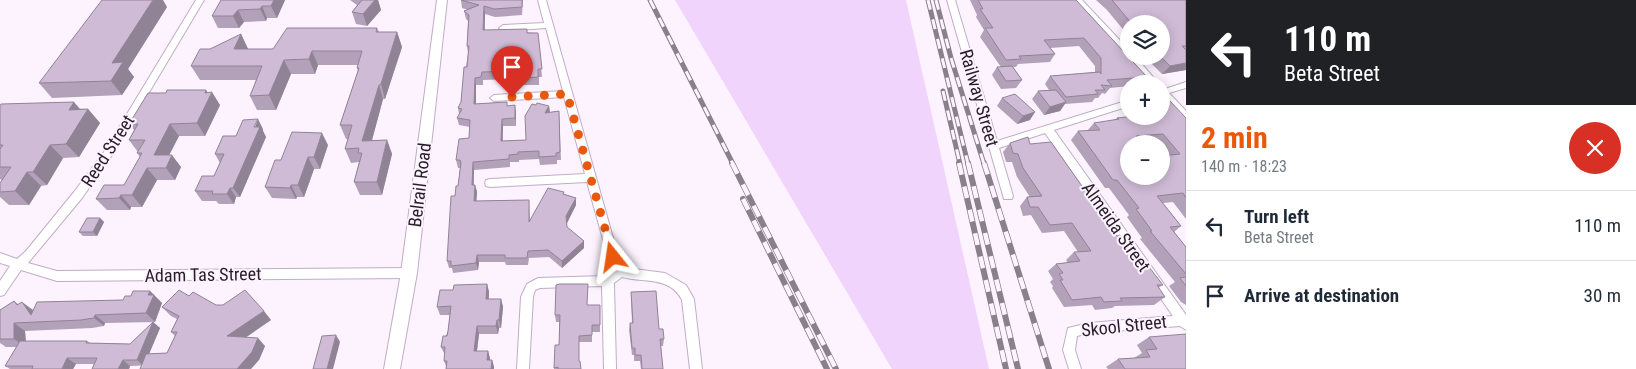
<!DOCTYPE html>
<meta charset="utf-8">
<style>
:root{--surface:#fff;--page:#f2f2f3;--text:#1f2937;--muted:#747a83;--line:#e0e1e3;--accent:#ea580c}
body{margin:0;font-family:"Roboto Condensed",sans-serif;background:var(--page);color:var(--text);height:100vh;display:flex;flex-direction:column;font-size:19px;white-space:nowrap}
*{box-sizing:border-box;margin:0}
p{font-size:16px;color:var(--muted)}
.icon{flex:none;width:28px;height:28px;fill:none;stroke:currentColor;stroke-width:2;stroke-linecap:round;stroke-linejoin:round}
.map{position:relative;flex:1;overflow:hidden}
.sheet{display:flex;flex-direction:column;background:var(--surface);width:450px}
.sheet>*{flex:none}
.banner{background:#202124;color:#fff;overflow:hidden}
.controls{position:absolute;left:1120px;top:15px;display:grid;gap:10px}
.controls a{display:grid;place-items:center;width:50px;height:50px;border-radius:50%;background:var(--surface);box-shadow:0 2px 12px #0003;font-size:25px}
.pin{position:absolute;display:grid;place-items:center;width:42px;height:42px;color:#fff;margin:-51px -21px;border-radius:50% 50% 50% 0;rotate:-45deg;box-shadow:0 0 5px #0007}
.pin .icon{rotate:45deg}
.me{position:absolute;width:55px;margin:-28px;rotate:345deg;stroke-linejoin:round;filter:drop-shadow(0 0 4px #0008)}
.turn{display:flex;align-items:center;gap:18px;height:105px;padding:0 15px;font-size:22px}
.turn .icon{width:65px;height:65px;stroke-width:2.5}
.turn b{display:block;font-size:35px;line-height:42px}
.round{display:grid;place-items:center;flex:none;width:52px;height:52px;border-radius:26px;background:var(--page)}
.overview{display:flex;align-items:center;justify-content:space-between;height:85px;padding:0 15px}
h1{font-size:30px;font-weight:700;line-height:38px;color:var(--accent)}
ul{padding:0;list-style:none}
li{display:flex;align-items:center;gap:15px;height:70px;padding:0 15px;border-top:1px solid var(--line)}
li div{flex:1}
li b{display:block;font-size:19px}
li em{font-style:normal}
main{display:flex;flex:1;min-height:0}
.map>svg:first-child{display:block}
.green{fill:#f1d4fb}
.lines{fill:none;stroke-linecap:round;stroke-linejoin:round}
.minor-casing{stroke:#c0acc7;stroke-width:2}
.tertiary-casing{stroke:#c0acc7;stroke-width:2}
.minor{fill:#fff;fill-rule:evenodd}
.tertiary{fill:#fff;fill-rule:evenodd}
.rail-far1-casing{stroke:#88808b;stroke-width:5}
.rail-casing{stroke:#88808b;stroke-width:6}
.rail-far1{stroke:#fcf3ff;stroke-width:3;stroke-dasharray:10;stroke-linecap:butt}
.rail{stroke:#fcf3ff;stroke-width:4.5;stroke-dasharray:12;stroke-linecap:butt}
.wall{fill:#b2a1b8;fill-rule:evenodd}
.shaded-wall{fill:#918396}
.building{fill:#cfbbd6;stroke:#918396;fill-rule:evenodd}
.route{stroke:#ea580c;stroke-width:9;stroke-dasharray:0 16.2}
.labels{text-anchor:middle;stroke-width:4;stroke-linejoin:round;paint-order:stroke}
.street-label{font-size:18px;fill:#251e28;stroke:#fcf3ff}
</style>
<main>
<div class="map">
<svg width="1186" height="369" viewBox="0 0 1186 369">
<rect width="100%" height="100%" fill="#fcf3ff"/>
<polygon class="green" points="675,0 906,0 989,369 892,369"/>
<g class="lines">
<g class="minor-casing">
<g id="minor">
<polygon points="196,0 204,0 110,158 82,198 28,263 57,271 409,268 413,270 415,273 413,276 409,278 57,281 21,270 4,295 0,296 0,281 10,266 0,263 0,253 17,259 26,251 74,192 104,152"/>
<path d="M538 0H546L619 259 626 268 665 273 686 285 694 299 702 369H690L682 300C670 276 644 283 622 277L614 283 616 369H604L602 286 540 288 535 290 533 297 529 369H517L521 297 527 284 538 278 606 276 614 270 609 261 587 182 490 187 486 186 485 183 486 180 490 179 585 174 564 97 494 101 490 98 494 95 563 91 546 28 503 31 499 28 503 25 544 23Z"/>
<polygon points="947,0 955,0 997,141 1129,100 1129,106 1054,130 1186,315 1186,330 1180,326 1089,333 1077,336 1075,350 1081,369 1069,369 1063,350 1068,328 1089,323 1173,316 1045,133 999,148 1013,196 1012,199 1004,199"/>
<polygon points="1074,0 1082,0 1129,50 1129,56 1135,56 1159,84 1150,84"/>
<polygon points="1186,82 1186,88 1169,93 1186,111 1186,120 1183,119 1161,96 1161,87 1165,89"/>
</g>
</g>
<g class="tertiary-casing">
<polygon id="tertiary" points="437,0 447,0 417,273 400,369 384,369 401,273"/>
</g>
<use href="#minor" class="minor"/>
<use href="#tertiary" class="tertiary"/>
<g class="rail-far1-casing">
<g id="rail-far1">
<polyline points="650,0 733,164"/>
<polyline points="928,0 968,164"/>
<polyline points="936,0 951,58 984,164"/>
<polyline points="943,91 960,164"/>
</g>
</g>
<g class="rail-casing">
<g id="rail">
<polyline points="732,163 836,369"/>
<polyline points="959,163 1006,369"/>
<polyline points="968,163 1018,369"/>
<polyline points="984,163 1049,369"/>
<polyline points="743,199 827,369"/>
</g>
</g>
<use href="#rail-far1" class="rail-far1"/>
<use href="#rail" class="rail"/>
</g>
<g class="wall">
<polygon points="221,0 285,0 277,18 267,18 266,21 244,22 239,28 218,28 212,16"/>
<polygon points="350,0 378,0 381,10 367,26 356,24 352,12 357,5"/>
<polygon points="461,0 523,0 522,15 495,17 485,14 485,30 538,33 542,77 539,77 539,85 523,85 523,84 513,84 512,79 483,80 483,85 476,85 476,104 507,102 507,106 515,105 516,126 503,126 503,141 526,140 536,105 549,106 550,113 559,111 561,160 557,160 557,164 540,165 539,159 519,160 519,162 510,162 510,167 474,170 474,185 475,185 477,192 476,201 529,200 530,220 564,192 564,194 576,198 576,205 567,223 567,227 584,248 562,268 549,257 529,258 528,265 506,265 505,262 479,262 478,270 453,273 452,268 449,268 447,261 455,196 458,186 460,168 458,168 456,160 469,138 470,127 459,125 457,118 459,114 458,108 461,102 468,53 467,46 468,21 466,19 464,11 468,10 462,8"/>
<polygon points="970,0 1076,0 1147,77 1142,84 1129,84 1129,86 1110,88 1105,94 1102,93 1098,98 1095,98 1092,102 1065,104 1060,111 1044,115 1032,99 1038,91 1049,90 1045,84 1050,76 1095,72 1095,66 1079,46 1050,48 1055,54 1050,62 1018,64 1016,67 1013,67 1022,80 1016,88 1001,89 992,75 997,67 1001,67 980,37 984,30 976,17 977,15"/>
<polygon points="1096,0 1186,0 1186,70 1162,74 1149,61 1153,56 1161,56 1161,24 1129,24 1129,35 1126,33 1107,10"/>
<polygon points="167,7 128,69 134,77 122,95 52,98 39,83"/>
<polygon points="377,28 379,32 397,32 402,47 385,99 383,99 372,140 387,140 392,154 382,195 360,195 354,182 359,162 351,163 345,149 348,139 346,139 340,125 358,71 357,68 358,65 318,65 315,74 291,74 276,110 257,110 250,96 256,80 200,80 191,66 241,34 248,49 273,49"/>
<polygon points="206,90 207,93 220,105 205,136 179,136 169,155 181,167 175,180 157,180 142,207 131,207 130,210 107,210 96,199 124,185 140,157 137,153 138,152 129,140 134,130 129,124 166,93"/>
<polygon points="1002,98 1030,120 1017,124 997,106"/>
<polygon points="0,106 88,109 100,123 79,157 63,158 47,185 41,186 29,205 9,205 0,197 0,183 2,180 0,179"/>
<path d="M1117 118H1186V219L1173 202 1163 203 1181 226 1174 232 1186 247V305L1181 302 1169 286 1175 282 1140 239 1142 238 1127 217 1129 215 1109 188H1105L1071 140 1078 131H1087L1094 123 1115 120ZM1154 143 1161 144V152L1164 156 1129 176V144Z"/>
<polygon points="263,129 263,131 266,137 240,197 236,197 234,204 219,204 216,201 202,201 195,191 214,176 220,163 215,154 236,136"/>
<polygon points="1010,143 1030,144 1117,236 1143,267 1163,285 1158,288 1165,297 1154,305 1115,306 1112,308 1095,310 1092,305 1064,307 1052,288 1053,286 1050,282 1053,279 1048,271 1056,264 1068,263 1066,260 1074,252 1078,252 1064,231 1042,233 1031,215 1023,216 1020,206 1027,197 1030,197 1017,177 1012,162 1006,162 1003,152"/>
<polygon points="328,145 320,169 314,169 304,197 297,197 296,199 272,198 265,187 281,160"/>
<polygon points="100,218 104,222 97,236 83,236 79,232"/>
<polygon points="487,284 489,292 489,299 501,299 503,307 501,328 499,328 498,334 479,334 477,351 488,351 490,360 492,360 494,367 446,366 444,361 445,355 441,347 448,331 450,315 440,315 437,307 453,290"/>
<polygon points="150,291 162,303 155,322 105,323 104,326 92,328 25,331 26,341 87,341 90,343 130,344 153,322 160,328 149,354 167,353 175,336 171,332 177,319 171,316 162,307 189,296 216,305 271,320 245,337 265,346 259,360 130,366 129,369 92,369 94,364 76,364 73,369 10,369 5,366 16,347 6,347 0,343 0,310 14,301 18,304 33,310 123,300 131,296"/>
<polygon points="631,292 659,329 664,339 663,346 661,346 663,369 641,369 640,361 634,361 634,355 632,355 629,330 630,323 632,323 631,299"/>
<polygon points="588,305 600,305 600,332 592,332 592,342 579,342 579,361 581,369 554,369 559,345 559,322 556,322 555,315"/>
<polygon points="1149,337 1186,369 1108,369 1106,367 1118,359 1134,358 1142,353 1137,345"/>
</g>
<g class="shaded-wall">
<polygon points="153,0 163,0 167,7 128,69 134,77 122,95 111,81 112,63"/>
<polygon points="274,0 285,0 277,18 271,6"/>
<polygon points="375,0 378,0 381,10 367,26 363,14"/>
<polygon points="262,6 267,18 266,21 260,9"/>
<polygon points="484,6 485,14 484,38 483,30"/>
<polygon points="238,10 244,22 239,28 233,16"/>
<polygon points="397,32 402,47 385,99 381,84"/>
<polygon points="241,34 248,49 234,49"/>
<polygon points="312,51 318,65 315,74 309,59"/>
<polygon points="284,60 291,74 276,110 269,95"/>
<polygon points="1186,63 1186,70 1162,74 1170,66"/>
<polygon points="475,78 476,85 476,111 474,104"/>
<polygon points="379,85 383,99 368,155 362,141"/>
<polygon points="206,90 210,97 212,92 220,105 205,136 197,123"/>
<polygon points="74,102 85,115 88,109 100,123 79,157 66,144 69,110"/>
<polygon points="1066,102 1060,111 1044,115 1050,107"/>
<polygon points="515,105 516,113 516,126 515,118"/>
<polygon points="549,106 550,114 545,113"/>
<polygon points="1035,112 1030,120 1017,124 1023,116"/>
<polygon points="258,119 263,129 263,131 266,137 240,197 233,188"/>
<polygon points="502,119 503,126 502,148 501,141"/>
<polygon points="170,124 179,136 163,167 154,155"/>
<polygon points="322,133 328,145 320,169 314,157"/>
<polygon points="387,140 392,154 382,195 377,182"/>
<polygon points="50,145 63,158 47,185 33,172"/>
<polygon points="172,155 181,167 175,180 166,168"/>
<polygon points="308,157 314,169 304,197 298,185"/>
<polygon points="473,162 474,170 473,192 472,185"/>
<polygon points="147,168 157,180 142,207 132,195"/>
<polygon points="27,172 41,186 29,205 15,191"/>
<polygon points="291,185 297,197 296,199 290,188"/>
<polygon points="475,185 477,192 476,209 474,201"/>
<polygon points="230,188 236,197 234,204 227,194"/>
<polygon points="121,195 131,207 130,210 119,198"/>
<polygon points="576,198 576,205 567,223 566,216"/>
<polygon points="100,218 104,222 97,236 93,232"/>
<polygon points="584,241 584,248 562,268 562,261"/>
<polygon points="477,255 479,262 478,270 476,263"/>
<polygon points="487,284 489,292 488,308 486,299"/>
<polygon points="150,291 162,303 155,322 146,313 148,295"/>
<polygon points="501,299 503,307 501,328 499,320"/>
<polygon points="22,302 33,310 31,315"/>
<polygon points="264,311 271,320 235,345 227,336"/>
<polygon points="95,315 105,323 104,326 94,318"/>
<polygon points="497,320 499,328 498,334 496,326"/>
<polygon points="153,322 160,328 144,366 137,360"/>
<polygon points="14,323 25,331 26,347 14,339"/>
<polygon points="477,326 479,334 476,358 474,351"/>
<polygon points="336,335 340,342 333,369 327,369"/>
<polygon points="258,338 265,346 259,360 251,369 237,369"/>
<polygon points="488,351 490,358 489,368 487,360"/>
<polygon points="67,358 76,364 73,369 62,369"/>
<polygon points="123,360 130,366 129,369 118,369"/>
<polygon points="492,360 494,367 494,369 491,369"/>
</g>
<g class="building">
<polygon points="102,0 153,0 112,63 123,62 111,81 39,83"/>
<polygon points="221,0 274,0 271,6 262,6 260,9 238,10 233,16 212,16"/>
<polygon points="362,0 375,0 363,14 352,12"/>
<polygon points="461,0 522,0 522,7 494,9 484,6 483,30 527,29 527,33 538,33 542,69 538,69 538,77 522,78 522,76 512,76 512,71 482,72 481,77 475,78 474,104 507,102 507,106 515,105 515,118 502,119 501,141 526,140 525,116 532,104 536,105 537,103 549,106 545,113 559,111 560,152 556,153 556,156 539,157 539,151 518,152 518,154 509,155 509,159 473,162 472,185 475,185 474,201 529,200 529,222 548,188 564,192 563,194 576,198 566,216 567,227 584,241 562,261 548,250 528,251 527,258 505,258 505,255 477,255 476,263 451,266 451,261 447,261 451,196 455,196 456,186 458,186 461,163 460,160 456,160 459,139 469,138 470,120 457,118 462,109 458,108 461,102 464,67 467,67 469,46 467,46 469,15 464,11 479,5"/>
<polygon points="978,0 1076,0 1147,77 1107,80 1112,86 1101,85 1105,90 1095,90 1098,94 1066,97 1050,76 1100,72 1101,74 1101,58 1084,38 1044,40 1055,54 1019,56 1021,59 1006,60 985,28 993,28 980,9 983,9"/>
<polygon points="1112,0 1186,0 1186,46 1182,46 1186,50 1186,63 1170,66 1160,56 1161,56 1161,52 1165,52 1161,49 1161,24 1132,24"/>
<polygon points="287,28 377,28 376,32 397,32 381,84 379,85 362,141 387,140 377,182 354,182 362,153 358,153 359,148 345,149 352,125 340,125 359,68 357,68 362,51 312,51 309,59 284,60 269,95 250,96 262,66 191,66 200,49 210,49 241,34 234,49 273,49"/>
<polygon points="1012,66 1022,80 1006,81 997,67"/>
<polygon points="167,90 206,90 205,93 212,92 197,123 170,124 154,155 172,155 166,168 147,168 132,195 121,195 119,198 96,199 104,185 124,185 142,153 137,153 145,140 129,140 138,124 129,124 148,93 166,93"/>
<polygon points="1056,90 1066,102 1050,107 1038,91"/>
<polygon points="1015,94 1035,112 1023,116 1002,98"/>
<path d="M1170 101 1186 118V198L1183 193 1157 196 1181 226 1170 227 1186 247V274L1150 231H1152L1136 209 1139 208 1117 180H1113L1078 131 1100 130 1094 123 1119 119 1117 118 1136 116H1161V102ZM1163 134 1180 154 1161 156V176H1129V144H1142L1136 136Z"/>
<polygon points="74,102 69,110 88,109 66,144 50,145 33,172 27,172 15,191 0,192 0,183 11,167 0,167 0,149 3,145 0,145 0,106 1,104"/>
<polygon points="258,119 254,127 260,127 233,188 230,188 227,194 212,194 213,191 195,191 202,176 214,176 224,154 215,154 223,136 236,136 243,120"/>
<polygon points="292,132 322,133 314,157 308,157 298,185 291,185 290,188 265,187 275,160 281,160"/>
<polygon points="1028,137 1030,144 1051,142 1117,236 1120,235 1143,267 1149,267 1163,285 1157,285 1165,297 1120,298 1122,301 1104,302 1101,297 1072,300 1060,280 1063,280 1059,274 1063,273 1056,264 1080,261 1074,252 1091,251 1072,223 1050,225 1038,207 1030,207 1027,197 1042,196 1023,168 1018,154 1013,153 1010,143"/>
<polygon points="87,218 100,218 93,232 79,232"/>
<polygon points="1186,277 1186,286 1180,278"/>
<polygon points="487,284 486,299 501,299 499,320 497,320 496,326 477,326 474,351 488,351 487,360 492,360 491,369 446,369 447,361 444,361 445,347 441,347 443,336 447,336 448,331 451,306 437,307 440,290 453,290 454,285"/>
<polygon points="559,284 588,284 587,305 600,305 600,325 592,325 592,335 579,336 579,361 580,361 581,369 558,369 558,367 554,368 555,345 559,345 560,315 555,315 556,285"/>
<polygon points="179,290 189,296 193,292 216,305 223,305 245,290 264,311 227,336 258,338 252,352 237,369 140,369 146,354 167,353 177,332 171,332 179,316 162,307"/>
<polygon points="133,291 150,291 148,295 154,295 146,313 95,315 94,318 81,320 14,323 14,339 0,339 0,310 14,301 17,305 22,302 31,315 37,302 123,300 125,296 131,296"/>
<polygon points="656,291 659,329 663,329 664,339 660,339 663,369 642,369 641,355 635,355 635,348 632,348 630,323 633,323 631,292"/>
<polygon points="153,322 137,360 123,360 118,369 92,369 97,358 67,358 62,369 32,369 33,366 5,366 20,341 87,341 86,343 130,344"/>
<polygon points="1186,334 1186,369 1125,369 1118,359 1150,357 1146,350 1157,349 1149,337"/>
<polygon points="336,335 327,369 313,369 322,336"/>
</g>
<g class="lines">
<polyline class="route" points="512,97 567,94 613,257"/>
</g>
<g class="labels">
<g class="street-label">
<text transform="translate(979 98) rotate(74)" y="6">Railway Street</text>
<text transform="translate(108 151) rotate(-57)" y="6">Reed Street</text>
<text transform="translate(420 185) rotate(-83)" y="6">Belrail Road</text>
<text transform="translate(1116 227) rotate(55)" y="6">Almeida Street</text>
<text transform="translate(203 275) rotate(-1)" y="6">Adam Tas Street</text>
<text transform="translate(1124 326) rotate(-6)" y="6">Skool Street</text>
</g>
</g>
</svg>
<div class="controls">
<a><svg class="icon" aria-label="layers" viewBox="0 0 24 24"><path d="M12 4l9 5-9 5-9-5zM3 14l9 5 9-5"/></svg></a>
<a>+</a>
<a>−</a>
</div>
<div class="pin" style="left:512px;top:97px;background:#d93025"><svg class="icon" aria-label="arrive" viewBox="0 0 24 24"><path d="M6 21V4h12l-3 4 3 4H6"/></svg></div>
<svg class="me" style="left:613px;top:257px" viewBox="-20 -20 40 40"><path d="M0-17L14 15 0 8-14 15z" fill="#ea580c" stroke="#fff" stroke-width="4"/></svg>
</div>
<section class="sheet">
<div class="banner">
<div class="turn"><svg class="icon" aria-label="left" viewBox="0 0 24 24"><path d="M17 20v-9H6M10 6l-5 5 5 5"/></svg><div><b>110 m</b>Beta Street</div></div>
</div>
<div class="overview"><div><h1>2 min</h1><p>140 m · 18:23</p></div><a class="round" style="background:#d93025;color:#fff"><svg class="icon" aria-label="close" viewBox="0 0 24 24"><path d="M6 6l12 12M18 6L6 18"/></svg></a></div>
<ul>
<li><svg class="icon" aria-label="left" viewBox="0 0 24 24"><path d="M17 20v-9H6M10 6l-5 5 5 5"/></svg><div><b>Turn left</b><p>Beta Street</p></div><em>110 m</em></li>
<li><svg class="icon" aria-label="arrive" viewBox="0 0 24 24"><path d="M6 21V4h12l-3 4 3 4H6"/></svg><div><b>Arrive at destination</b></div><em>30 m</em></li>
</ul>
</section>
</main>
